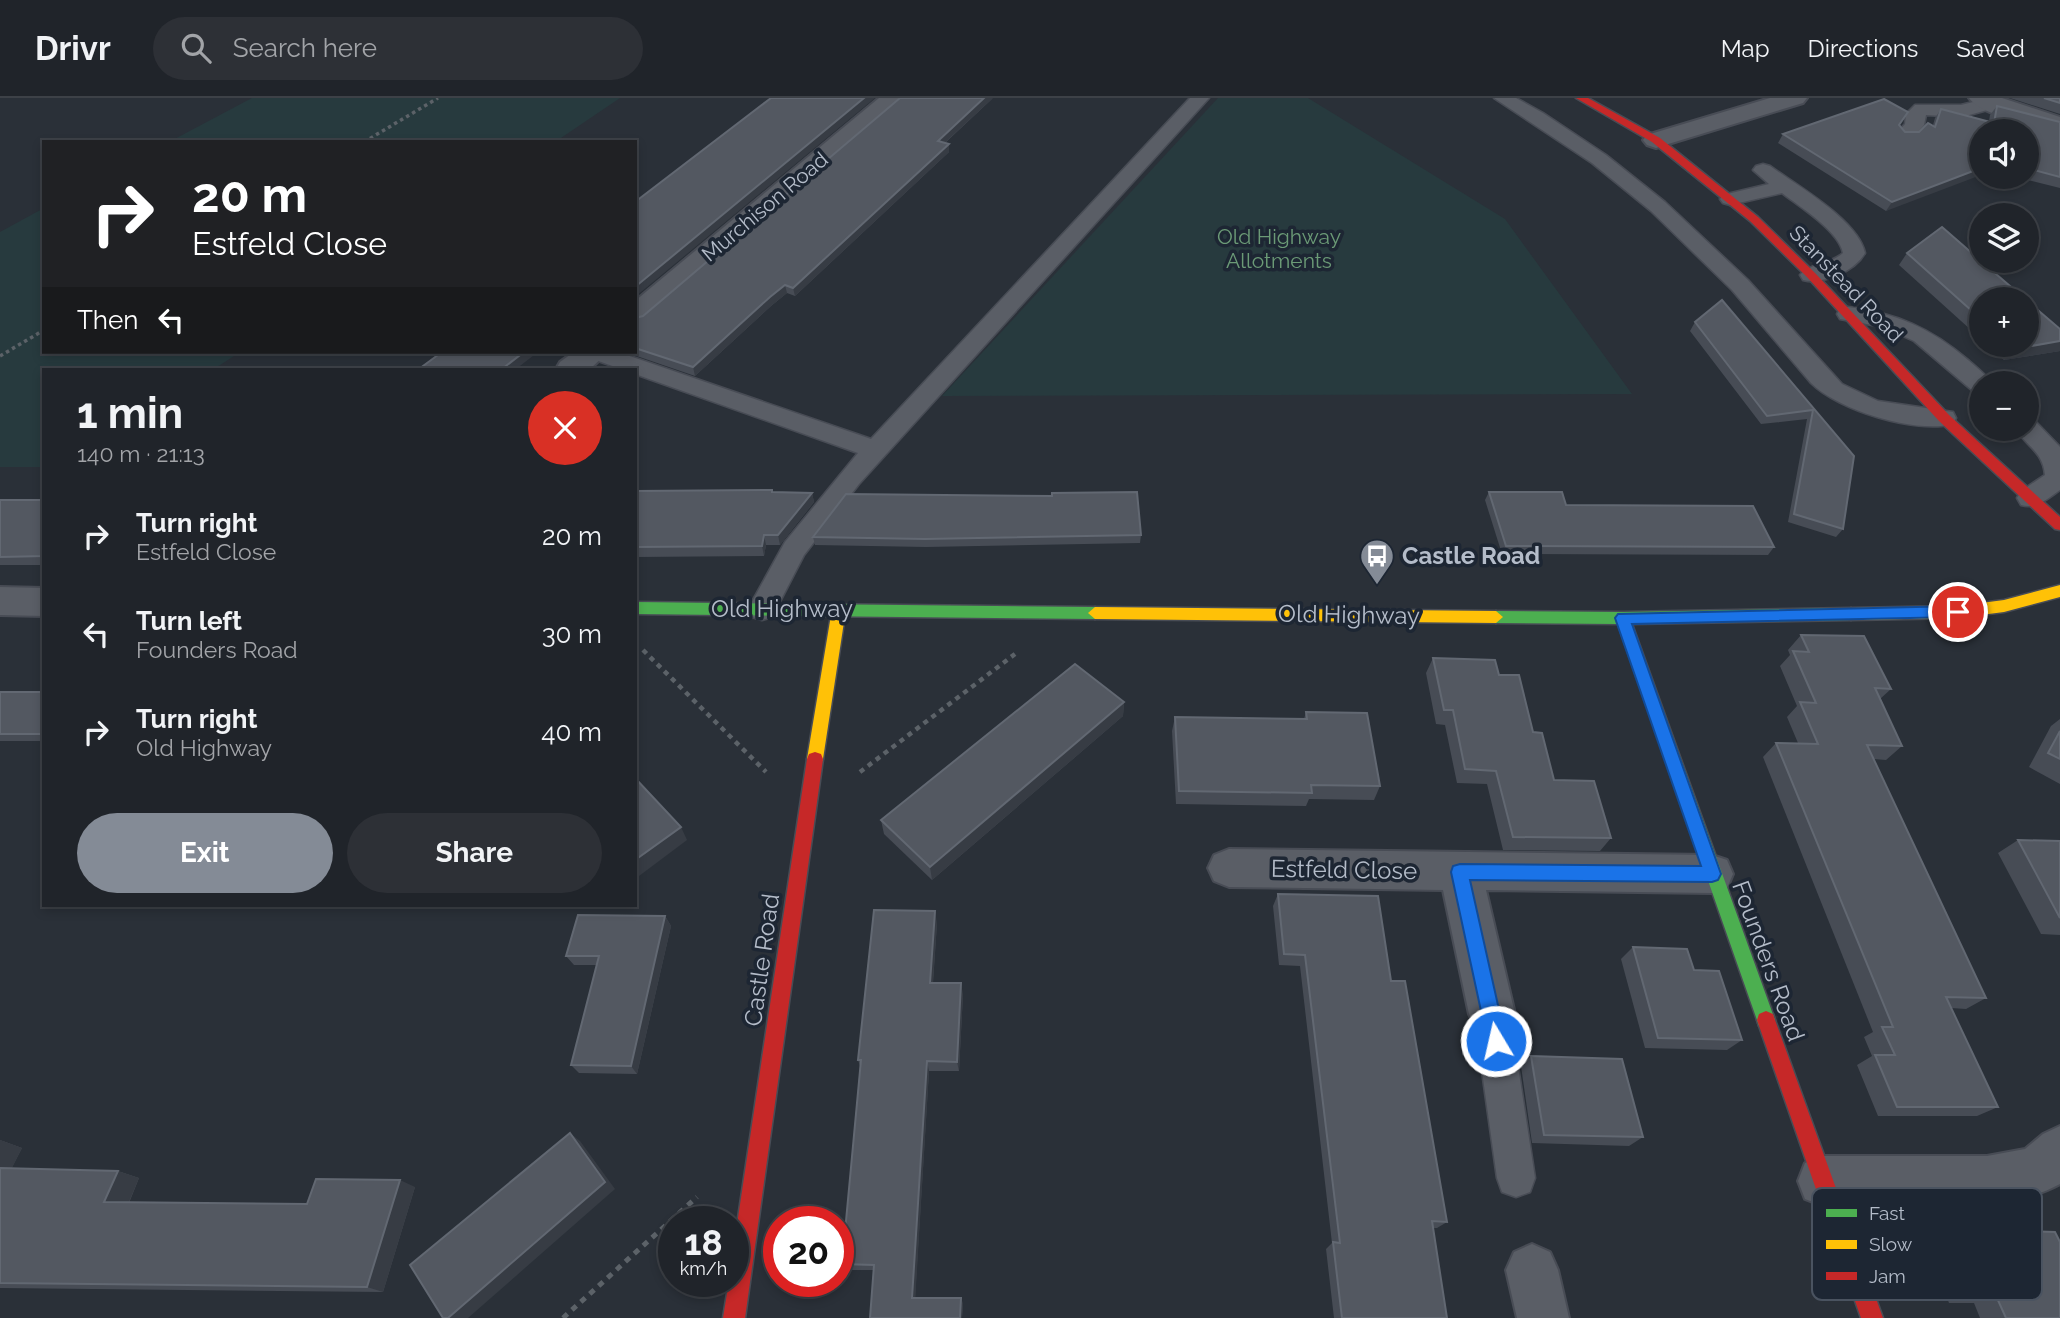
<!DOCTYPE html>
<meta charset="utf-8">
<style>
:root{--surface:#20242a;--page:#2d3036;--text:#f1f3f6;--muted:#a2a4a8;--line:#3d4147;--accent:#848b96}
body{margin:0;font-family:Raleway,sans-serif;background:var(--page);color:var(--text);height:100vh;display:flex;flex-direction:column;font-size:26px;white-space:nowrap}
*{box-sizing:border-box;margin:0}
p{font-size:23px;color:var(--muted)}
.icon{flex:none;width:38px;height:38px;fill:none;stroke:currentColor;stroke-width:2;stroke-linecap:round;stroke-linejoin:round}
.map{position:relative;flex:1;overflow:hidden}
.sheet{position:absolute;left:42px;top:270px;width:595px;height:539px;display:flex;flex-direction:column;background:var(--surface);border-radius:0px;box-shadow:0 4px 10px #0003,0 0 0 2px var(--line)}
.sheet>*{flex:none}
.top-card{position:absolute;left:42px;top:42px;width:595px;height:214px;border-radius:0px;box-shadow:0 4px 10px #0003,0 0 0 2px var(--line);background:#202124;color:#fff;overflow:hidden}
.controls{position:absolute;left:1969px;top:21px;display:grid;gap:14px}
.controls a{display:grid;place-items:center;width:70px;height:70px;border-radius:50%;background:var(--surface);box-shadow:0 4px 10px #0003,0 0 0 2px var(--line);font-size:35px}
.speed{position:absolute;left:658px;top:1108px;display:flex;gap:14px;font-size:35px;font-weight:700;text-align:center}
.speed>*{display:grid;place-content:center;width:91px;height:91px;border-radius:50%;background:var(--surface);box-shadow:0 4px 10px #0003,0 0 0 2px var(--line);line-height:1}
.speed small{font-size:18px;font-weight:400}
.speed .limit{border:10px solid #d22;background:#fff;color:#111}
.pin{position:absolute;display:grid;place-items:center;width:60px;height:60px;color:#fff;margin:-30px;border:4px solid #fff;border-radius:50%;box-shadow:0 2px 7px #0007}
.me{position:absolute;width:77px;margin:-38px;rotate:351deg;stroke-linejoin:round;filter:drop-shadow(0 0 5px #0008)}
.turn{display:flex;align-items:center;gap:24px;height:147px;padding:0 35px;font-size:32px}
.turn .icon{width:91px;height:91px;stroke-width:2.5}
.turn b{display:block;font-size:49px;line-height:60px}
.then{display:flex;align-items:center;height:66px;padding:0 35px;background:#0003;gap:14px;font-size:26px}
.round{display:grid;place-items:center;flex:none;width:74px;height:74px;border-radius:37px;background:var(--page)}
.headline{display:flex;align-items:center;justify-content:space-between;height:119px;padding:0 35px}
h1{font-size:42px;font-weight:700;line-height:52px}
.cta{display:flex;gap:14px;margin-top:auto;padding:14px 35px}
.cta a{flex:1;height:80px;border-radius:42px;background:var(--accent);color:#fff;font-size:28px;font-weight:700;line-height:80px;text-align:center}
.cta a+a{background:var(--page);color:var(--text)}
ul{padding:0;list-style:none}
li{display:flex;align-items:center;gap:21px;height:98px;padding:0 35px}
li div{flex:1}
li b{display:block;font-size:26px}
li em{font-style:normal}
header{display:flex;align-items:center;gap:42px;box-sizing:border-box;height:98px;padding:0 35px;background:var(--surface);border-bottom:2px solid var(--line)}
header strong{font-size:33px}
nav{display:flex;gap:38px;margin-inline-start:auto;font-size:24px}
.search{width:490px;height:63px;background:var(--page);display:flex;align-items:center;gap:18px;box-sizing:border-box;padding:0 24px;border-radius:38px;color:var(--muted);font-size:26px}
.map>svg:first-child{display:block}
.green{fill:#273a3e}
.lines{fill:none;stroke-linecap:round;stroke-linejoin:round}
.lane-casing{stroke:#484c55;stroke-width:3}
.street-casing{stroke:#484c55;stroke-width:4}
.fast-casing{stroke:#484c55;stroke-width:3}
.slow-casing{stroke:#484c55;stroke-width:3}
.jam-casing{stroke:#484c55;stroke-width:3}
.path-far2{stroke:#5c6268;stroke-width:3.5;stroke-dasharray:3.5 3.5;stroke-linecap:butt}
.path-far1{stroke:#5c6268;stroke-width:4.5;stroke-dasharray:5 5;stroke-linecap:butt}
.path{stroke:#5c6268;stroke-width:5;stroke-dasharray:6 6;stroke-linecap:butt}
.lane{fill:#5a5e66;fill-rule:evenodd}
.street{fill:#5a5e66;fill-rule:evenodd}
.fast{fill:#4caf50;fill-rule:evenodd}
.slow{fill:#ffc107;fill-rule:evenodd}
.jam{fill:#c62828;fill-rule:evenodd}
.wall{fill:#474c55}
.shaded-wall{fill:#373c44}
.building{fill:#535861;stroke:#626872;stroke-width:2}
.route{fill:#1a73e8;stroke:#114b97;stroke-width:2}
.labels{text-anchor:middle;stroke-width:7;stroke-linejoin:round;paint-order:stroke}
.far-street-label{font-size:21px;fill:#b4bcc9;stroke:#1d2633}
.far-park-label{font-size:21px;fill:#6b9a76;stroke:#1d2633}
.poi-label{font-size:24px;font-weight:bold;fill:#b4bcc9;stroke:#1d2633;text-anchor:start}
.street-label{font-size:24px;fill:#b4bcc9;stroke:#1d2633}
.key{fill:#1d2633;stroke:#4a5360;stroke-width:2}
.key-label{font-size:19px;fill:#b4bcc9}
</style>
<header>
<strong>Drivr</strong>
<div class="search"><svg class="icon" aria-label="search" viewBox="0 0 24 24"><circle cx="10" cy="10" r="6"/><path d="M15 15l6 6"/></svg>Search here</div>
<nav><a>Map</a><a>Directions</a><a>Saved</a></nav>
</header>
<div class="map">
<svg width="2060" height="1220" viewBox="0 0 2060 1220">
<rect width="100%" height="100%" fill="#2a3038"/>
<g class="green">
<polygon points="252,0 620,0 555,44 169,44"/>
<polygon points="1218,0 1308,0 1505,121 1632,296 942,298"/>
<polygon points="44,110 44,254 240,254 214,271 44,271 44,369 0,369 0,134"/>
</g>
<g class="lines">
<g class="lane-casing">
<g id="lane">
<polygon points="1190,0 1209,0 859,386 804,457 772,519 762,522 752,519 748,511 785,444 858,355 635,276 635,271 621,271 587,259 584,254 618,254 871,341"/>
<path d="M1494 0H1516L1543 15 1606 57 1665 104 1748 182 1842 286 1878 303 1953 314 1956 320 1953 326C1915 336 1838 312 1811 285L1732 192 1651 113 1592 65Z"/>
<polygon points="1989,0 1998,1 2000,5 1998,9 1962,19 1926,17 1924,27 1913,40 1899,40 1896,36 1905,26 1906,16 1915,7 1961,7"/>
<path d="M1763 66 1770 68C1796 87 1858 122 1865 155 1855 173 1823 187 1803 182L1800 177C1810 165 1831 166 1843 155 1839 133 1800 109 1782 95L1730 107 1723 105 1720 101 1723 97 1769 86 1753 72 1756 68Z"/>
<path d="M1848 209C1896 215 1931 230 1968 262 1976 269 1985 276 1992 285H1981V295L1973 293 1914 243 1883 229 1840 221 1837 216 1840 211Z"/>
<path d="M2026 321 2035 323 2060 349V392C2047 401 2037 411 2021 407L2017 400 2021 393 2045 377C2043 354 2027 348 2015 331H2026Z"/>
<polygon points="1492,899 1505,904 1510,916 1535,1080 1530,1094 1516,1099 1502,1094 1497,1080 1474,916 1479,904"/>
</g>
</g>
<g class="street-casing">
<g id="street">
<polygon points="879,0 906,0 645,224 635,227 635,203"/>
<polygon points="1770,0 1807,0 1803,5 1665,47 1656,50 1647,47 1643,42 1647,37"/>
<path d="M1969 0H2002L2060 19V33C2038 28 1981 18 1969 0Z"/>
<polygon points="574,254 608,254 590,271 556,271 560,264"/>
<polygon points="0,489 44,490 44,518 0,517"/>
<polygon points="1229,751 1712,757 1727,762 1733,776 1727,790 1712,795 1486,792 1515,916 1508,932 1492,938 1476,932 1469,916 1443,792 1229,789 1214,783 1208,770 1214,757"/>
<path d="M2060 1028V1086C1998 1120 1894 1108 1823 1108L1805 1101 1798 1083 1805 1065 1823 1058H1987L2025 1051 2043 1036Z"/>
<polygon points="1532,1146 1550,1154 1558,1172 1569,1220 1517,1220 1506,1172 1514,1154"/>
</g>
</g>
<g class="fast-casing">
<g id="fast">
<polygon points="635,504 1095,509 1102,515 1095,521 635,516"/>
<polygon points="1851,510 1858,516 1851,522 1632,526 1775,922 1773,928 1766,931 1759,928 1757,922 1618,526 1496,525 1489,519 1496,513 1623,514"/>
</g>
</g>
<g class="slow-casing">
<g id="slow">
<polygon points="2060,487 2060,499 2004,514 1958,520 1851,522 1844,516 1851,510 1958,508 2004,502"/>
<polygon points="839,505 846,511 823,661 821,666 815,668 809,666 807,661 832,511"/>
<polygon points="1095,509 1496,513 1503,519 1496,525 1095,521 1088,515"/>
</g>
</g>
<g class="jam-casing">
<g id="jam">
<polygon points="1576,0 1588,0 1660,40 1758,119 1815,175 1949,317 2060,419 2060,432 2055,431 1939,323 1807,179 1750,123 1652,44"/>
<polygon points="815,654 821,656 823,661 745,1220 723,1220 729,1183 733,1183 733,1153 807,661 809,656"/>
<polygon points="1766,913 1773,916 1775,922 1883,1220 1861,1220 1757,922 1759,916"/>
</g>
</g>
<g class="path-far2">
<polyline points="364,44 438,0"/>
<polyline points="0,258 44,232"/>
</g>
<g class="path-far1">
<polyline points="643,552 766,674"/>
<polyline points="860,674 1015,556"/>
</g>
<polyline class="path" points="563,1220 697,1099"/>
<use href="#lane" class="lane"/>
<use href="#street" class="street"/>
<use href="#fast" class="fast"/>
<use href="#slow" class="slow"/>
<use href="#jam" class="jam"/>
</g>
<g class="wall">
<polygon points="993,0 945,45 949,54 795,198 787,195 771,208 695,278 625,254 635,254 635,220 643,218"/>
<polygon points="2010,0 2060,0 2060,16"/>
<polygon points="1997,8 2060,24 2060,90 2016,79 2026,79 2026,33 1886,113 1778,45 1783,36 1900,27 1905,34 1919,34 1933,27 1935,20 1941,11 1989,23 1990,17"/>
<polygon points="1907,155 1981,201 1981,241 1899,167"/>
<polygon points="1722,202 1854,358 1843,431 1836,439 1788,424 1807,321 1761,326 1690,233 1695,224"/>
<polygon points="2060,231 2060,253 2004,262 1987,247 2026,247"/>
<polygon points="635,393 812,395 814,404 780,447 766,447 764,458 635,459"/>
<polygon points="1489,394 1566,407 1774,449 1768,457 1502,456 1485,402"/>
<rect x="0" y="402" width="44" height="65"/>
<polygon points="1141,437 1140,445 926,449 815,447 813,439"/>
<polygon points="1801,537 1891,591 1880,601 1902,648 1886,662 1874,661 1986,900 1966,911 1951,910 1998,1009 1977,1018 1878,1018 1857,967 1872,958 1864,939 1873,934 1763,659 1776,645 1798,645 1787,619 1797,608 1780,568 1790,557 1788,552"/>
<polygon points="1433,560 1499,577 1533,634 1554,682 1611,740 1600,753 1503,752 1487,686 1457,685 1445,627 1436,626 1426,575"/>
<rect x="0" y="594" width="44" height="49"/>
<polygon points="1124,604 1123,618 932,782 884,736 881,722"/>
<polygon points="1306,614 1380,688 1374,702 1309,701 1306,708 1176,706 1172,633 1175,619 1304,621"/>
<polygon points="2060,621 2060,686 2029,669 2051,628"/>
<polygon points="2018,742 2060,743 2060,837 2041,836 1998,755"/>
<polygon points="1278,796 1391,883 1447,1124 1437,1130 1433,1130 1447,1220 1334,1220 1326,1151 1332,1145 1300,868 1279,867 1273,808"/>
<polygon points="665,818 671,828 637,976 579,975 571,967 597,867 574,867 566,858"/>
<polygon points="937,825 933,885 963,896 959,973 929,973 915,1200 963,1205 962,1220 870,1220 874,1172 846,1172 842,1166 860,968 858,962"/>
<polygon points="1633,849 1694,872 1742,942 1727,952 1645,950 1621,861"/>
<polygon points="1531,958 1643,1039 1629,1048 1532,1045 1521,968"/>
<polygon points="0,1042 22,1050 11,1071 118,1073 139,1080 129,1105 307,1106 415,1089 383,1194 0,1190"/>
<polygon points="1945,1131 2060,1220 1980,1220 1974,1205 1949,1205 1923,1137"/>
</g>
<g class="shaded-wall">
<polygon points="864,0 875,0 635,199 635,189"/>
<polygon points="984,0 993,0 938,51 938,43"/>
<polygon points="949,46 949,54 795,198 793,190"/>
<polygon points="1981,70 1981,77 1886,113 1892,104"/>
<polygon points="785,187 787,195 771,208 695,278 693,269 770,199"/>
<polygon points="2060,243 2060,253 2004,262 2014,251"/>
<polygon points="524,254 538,254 516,271 502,271"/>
<polygon points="812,395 814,404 780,447 778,437"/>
<polygon points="764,437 766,447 764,458 762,448"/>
<polygon points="1124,604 1123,618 932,782 930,769"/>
<polygon points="681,729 687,742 635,781 635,762"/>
<polygon points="935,813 937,825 932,896 930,885"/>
<polygon points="665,818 671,828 637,976 631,968"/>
<polygon points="961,885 963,896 959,973 957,964"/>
<polygon points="927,963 929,973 915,1205 912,1200"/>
<polygon points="570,1035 580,1043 615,1091 468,1220 448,1220"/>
<polygon points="0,1042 22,1050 8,1078 0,1075"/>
<polygon points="118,1073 139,1080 126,1111 104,1104"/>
<polygon points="400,1082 415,1089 383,1194 367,1189"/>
<polygon points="961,1200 963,1205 962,1220 960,1220"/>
</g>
<g class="building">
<polygon points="771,0 864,0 635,189 635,104"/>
<polygon points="900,0 984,0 938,43 949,46 793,190 785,187 770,199 693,269 635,250 635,220 643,218"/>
<polygon points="2044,0 2060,0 2060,5"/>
<polygon points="1884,1 1908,14 1899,27 1905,34 1919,34 1928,25 1935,29 1941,11 1994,25 1997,8 2060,24 2060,79 2026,70 2026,33 1981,33 1981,70 1892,104 1783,36"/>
<polygon points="1942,129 1981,163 2025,201 1981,201 1981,221 1907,155"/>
<polygon points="1722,202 1854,358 1843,431 1794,416 1813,312 1767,318 1695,224"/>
<polygon points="2026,202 2060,231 2060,243 2014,251 2010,247 2026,247"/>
<polygon points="442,254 524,254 502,271 419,271"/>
<polygon points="772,392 772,394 812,395 778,437 764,437 762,448 635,449 635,393"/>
<polygon points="1137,394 1141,437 925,441 813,439 846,396 1052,398 1052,395"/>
<polygon points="1489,394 1562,394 1566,407 1753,408 1774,449 1506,448"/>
<polygon points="0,402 44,402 44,458 0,459"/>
<polygon points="1801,537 1864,538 1891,591 1875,590 1902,648 1867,647 1986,900 1946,899 1998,1009 1897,1009 1875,957 1895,957 1882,929 1893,929 1776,645 1818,646 1800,604 1816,605 1793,553 1809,554"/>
<polygon points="1433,560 1495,562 1499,577 1519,577 1533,634 1542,635 1554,682 1594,683 1611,740 1513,739 1496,673 1465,671 1453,612 1444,612"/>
<polygon points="1075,566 1124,604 930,769 881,722"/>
<rect x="0" y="594" width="44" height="42"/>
<polygon points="1306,614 1367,615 1380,688 1311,687 1312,695 1179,693 1175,619 1307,621"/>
<polygon points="2060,633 2060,661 2048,655"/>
<polygon points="635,680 681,729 635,762"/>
<polygon points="2018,742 2060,743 2060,820"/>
<polygon points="1278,796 1378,798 1391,883 1405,883 1447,1124 1432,1123 1447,1220 1342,1220 1333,1144 1340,1145 1305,857 1284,856"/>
<polygon points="874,812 935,813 930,885 961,885 957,964 927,963 912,1200 961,1200 960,1220 870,1220 874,1167 842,1166 861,962 858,962"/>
<polygon points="578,817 665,818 631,968 571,967 599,858 566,858"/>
<polygon points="1633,849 1687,851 1694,872 1719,873 1742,942 1658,940"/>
<polygon points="1531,958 1622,961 1643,1039 1544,1037"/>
<polygon points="570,1035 605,1084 448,1220 443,1220 410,1167"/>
<polygon points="0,1070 118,1073 104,1104 307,1106 316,1081 400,1082 367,1189 0,1185"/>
<polygon points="1945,1131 2055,1134 2060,1144 2060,1220 2006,1220 1997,1200 1972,1200"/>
</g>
<polygon class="route" points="1958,508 1965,514 1958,519 1632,526 1721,776 1718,782 1712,784 1470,782 1506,943 1503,950 1496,953 1489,950 1451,774 1453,768 1460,766 1701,768 1615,520 1618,516"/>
<defs>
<g id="bus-pin" transform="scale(1.75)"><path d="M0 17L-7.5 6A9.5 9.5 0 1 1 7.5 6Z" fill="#848b96" stroke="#1d2633"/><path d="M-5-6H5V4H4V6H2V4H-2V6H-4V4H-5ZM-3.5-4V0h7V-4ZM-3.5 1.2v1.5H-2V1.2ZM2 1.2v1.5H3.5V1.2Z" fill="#fff"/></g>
</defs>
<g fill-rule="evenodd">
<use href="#bus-pin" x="1377" y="458"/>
</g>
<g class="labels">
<g class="far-street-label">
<text transform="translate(765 109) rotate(-40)" y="7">Murchison Road</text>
<text transform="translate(1846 186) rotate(46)" y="7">Stanstead Road</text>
</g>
<g class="far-park-label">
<text x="1279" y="146">Old Highway<tspan x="1279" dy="24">Allotments</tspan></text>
</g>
<g class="poi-label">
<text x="1402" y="466">Castle Road</text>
</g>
<g class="street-label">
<text x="782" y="519">Old Highway</text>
<text transform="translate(1349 517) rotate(1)" y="8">Old Highway</text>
<text transform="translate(1344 772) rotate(1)" y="8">Estfeld Close</text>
<text transform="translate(762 862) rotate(-82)" y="8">Castle Road</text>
<text transform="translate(1768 863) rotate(70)" y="8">Founders Road</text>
</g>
</g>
<rect x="1812" y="1090" width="230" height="112" rx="10" class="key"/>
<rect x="1826" y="1111" width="31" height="8" fill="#4caf50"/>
<rect x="1826" y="1142" width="31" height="9" fill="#ffc107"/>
<rect x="1826" y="1174" width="31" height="8" fill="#c62828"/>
<g class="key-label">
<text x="1869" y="1122">Fast</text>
<text x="1869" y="1153">Slow</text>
<text x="1869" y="1185">Jam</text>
</g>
</svg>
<div class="controls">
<a><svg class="icon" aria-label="sound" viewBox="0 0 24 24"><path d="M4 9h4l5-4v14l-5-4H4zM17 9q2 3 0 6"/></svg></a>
<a><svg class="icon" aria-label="layers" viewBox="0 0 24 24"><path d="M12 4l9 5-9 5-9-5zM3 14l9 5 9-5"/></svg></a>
<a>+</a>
<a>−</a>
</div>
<div class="speed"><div>18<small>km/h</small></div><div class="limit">20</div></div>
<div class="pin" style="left:1958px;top:514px;background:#d93025"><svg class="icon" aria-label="arrive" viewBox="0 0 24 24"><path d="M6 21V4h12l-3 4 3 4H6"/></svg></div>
<svg class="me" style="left:1496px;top:943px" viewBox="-20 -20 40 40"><circle r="17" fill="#1a73e8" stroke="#fff" stroke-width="3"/><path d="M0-11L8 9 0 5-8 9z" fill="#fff"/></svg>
<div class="top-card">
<div class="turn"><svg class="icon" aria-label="right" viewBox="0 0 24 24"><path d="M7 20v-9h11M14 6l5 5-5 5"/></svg><div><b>20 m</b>Estfeld Close</div></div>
<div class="then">Then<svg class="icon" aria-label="left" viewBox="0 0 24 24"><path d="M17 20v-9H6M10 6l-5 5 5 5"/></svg></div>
</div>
<section class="sheet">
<div class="headline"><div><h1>1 min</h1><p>140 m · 21:13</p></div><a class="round" style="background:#d93025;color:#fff"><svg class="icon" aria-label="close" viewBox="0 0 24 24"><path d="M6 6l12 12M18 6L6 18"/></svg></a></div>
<ul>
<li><svg class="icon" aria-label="right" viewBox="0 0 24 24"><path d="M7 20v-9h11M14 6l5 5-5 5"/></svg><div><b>Turn right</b><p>Estfeld Close</p></div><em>20 m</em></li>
<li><svg class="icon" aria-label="left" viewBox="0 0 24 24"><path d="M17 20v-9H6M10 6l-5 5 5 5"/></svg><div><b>Turn left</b><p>Founders Road</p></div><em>30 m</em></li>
<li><svg class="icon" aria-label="right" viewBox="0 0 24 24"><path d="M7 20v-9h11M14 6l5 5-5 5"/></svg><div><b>Turn right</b><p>Old Highway</p></div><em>40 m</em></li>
</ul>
<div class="cta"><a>Exit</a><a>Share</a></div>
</section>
</div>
